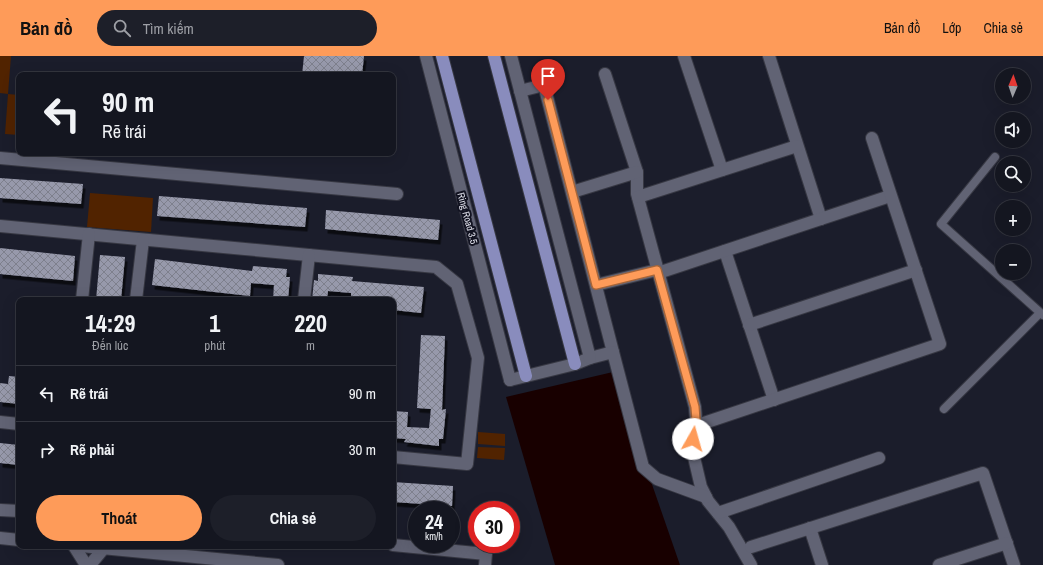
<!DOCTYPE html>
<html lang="vi">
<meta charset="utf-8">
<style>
:root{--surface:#141620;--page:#1d1f29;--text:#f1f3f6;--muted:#9d9fa5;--line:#33353e;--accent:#fe9b59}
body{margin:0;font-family:"Archivo Narrow",sans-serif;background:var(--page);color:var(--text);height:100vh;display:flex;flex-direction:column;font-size:15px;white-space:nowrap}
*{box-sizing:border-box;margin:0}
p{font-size:13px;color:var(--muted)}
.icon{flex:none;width:22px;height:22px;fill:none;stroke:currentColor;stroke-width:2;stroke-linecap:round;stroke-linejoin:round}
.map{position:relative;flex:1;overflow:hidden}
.side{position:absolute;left:16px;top:241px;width:380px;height:252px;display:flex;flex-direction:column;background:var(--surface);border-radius:8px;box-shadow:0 4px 16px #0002,0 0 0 1px var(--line)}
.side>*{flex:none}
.guide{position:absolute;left:16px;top:16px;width:380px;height:84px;border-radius:8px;box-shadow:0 4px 16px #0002,0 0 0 1px var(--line);background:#141620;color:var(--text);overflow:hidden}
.needle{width:26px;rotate:2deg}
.controls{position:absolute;left:995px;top:12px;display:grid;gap:8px}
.controls a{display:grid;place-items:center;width:36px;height:36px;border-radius:50%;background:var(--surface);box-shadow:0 4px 16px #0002,0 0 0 1px var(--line);font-size:20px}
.speed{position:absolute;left:408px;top:445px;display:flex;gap:8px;font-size:20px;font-weight:700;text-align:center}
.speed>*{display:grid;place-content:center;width:52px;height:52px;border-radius:50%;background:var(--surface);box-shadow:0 4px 16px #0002,0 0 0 1px var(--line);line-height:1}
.speed small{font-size:10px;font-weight:400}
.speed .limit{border:6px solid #d22;background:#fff;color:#111}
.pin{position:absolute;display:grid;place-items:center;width:34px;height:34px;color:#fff;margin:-41px -17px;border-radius:50% 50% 50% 0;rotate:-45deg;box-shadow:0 0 4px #0007}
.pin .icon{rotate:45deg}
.me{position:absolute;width:44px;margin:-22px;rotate:7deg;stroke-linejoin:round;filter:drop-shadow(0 0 3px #0008)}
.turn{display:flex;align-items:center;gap:14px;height:84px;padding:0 20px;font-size:18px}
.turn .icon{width:52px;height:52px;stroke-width:2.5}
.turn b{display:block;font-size:28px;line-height:34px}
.eta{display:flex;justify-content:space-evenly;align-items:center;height:68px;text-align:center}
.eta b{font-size:24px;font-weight:800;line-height:28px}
.button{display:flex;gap:8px;margin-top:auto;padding:8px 20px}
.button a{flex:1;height:46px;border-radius:24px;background:var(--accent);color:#111;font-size:16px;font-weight:800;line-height:46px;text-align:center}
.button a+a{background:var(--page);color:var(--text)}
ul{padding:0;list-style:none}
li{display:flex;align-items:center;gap:12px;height:56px;padding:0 20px;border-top:1px solid var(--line)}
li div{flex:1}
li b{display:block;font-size:15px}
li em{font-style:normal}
header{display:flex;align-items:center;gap:24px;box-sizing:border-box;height:56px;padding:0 20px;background:var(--accent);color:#111}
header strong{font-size:19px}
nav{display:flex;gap:22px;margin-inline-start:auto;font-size:14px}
.search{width:280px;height:36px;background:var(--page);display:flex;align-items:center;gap:10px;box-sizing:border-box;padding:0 14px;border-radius:22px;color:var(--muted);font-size:15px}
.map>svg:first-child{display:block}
.grass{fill:#512300}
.water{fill:#180000}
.building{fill:url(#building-cross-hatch);filter:url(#shadow)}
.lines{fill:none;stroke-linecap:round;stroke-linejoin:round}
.lane-casing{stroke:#373843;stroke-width:10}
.street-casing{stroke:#373843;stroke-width:14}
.secondary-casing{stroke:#373843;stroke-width:14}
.primary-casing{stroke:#373843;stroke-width:14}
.lane{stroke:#616374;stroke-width:8}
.street{stroke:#616374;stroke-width:12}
.secondary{stroke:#616374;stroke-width:12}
.primary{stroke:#898cbd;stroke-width:12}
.route-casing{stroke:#a5653a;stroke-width:10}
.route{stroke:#fe9b59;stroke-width:7}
.labels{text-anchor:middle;stroke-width:4;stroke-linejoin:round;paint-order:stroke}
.street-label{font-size:10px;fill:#e3e4ee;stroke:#121321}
</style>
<header>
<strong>Bản đồ</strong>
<div class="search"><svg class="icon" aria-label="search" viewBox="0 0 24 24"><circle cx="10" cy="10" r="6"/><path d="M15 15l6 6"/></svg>Tìm kiếm</div>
<nav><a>Bản đồ</a><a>Lớp</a><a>Chia sẻ</a></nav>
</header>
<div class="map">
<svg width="1043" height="509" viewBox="0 0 1043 509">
<defs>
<pattern id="building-cross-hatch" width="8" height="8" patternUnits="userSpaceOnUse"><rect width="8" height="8" fill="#9799ab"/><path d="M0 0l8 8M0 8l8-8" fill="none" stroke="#7e808d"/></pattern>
<filter id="shadow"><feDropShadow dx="2.5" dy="4.5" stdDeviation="0" flood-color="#0009"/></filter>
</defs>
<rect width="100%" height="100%" fill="#1b1d2b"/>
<g class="grass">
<polygon points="0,0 11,0 8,38 19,39 19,79 5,78 8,38 0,37"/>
<polygon points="90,137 153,142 151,176 87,171"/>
<polygon points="478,376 505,378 505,390 478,388"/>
<polygon points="478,391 505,392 504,404 477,402"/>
</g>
<polygon class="water" points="613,316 680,509 555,509 506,341"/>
<g class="building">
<polygon points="304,0 364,0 362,19 302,19"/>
<polygon points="0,122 83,128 81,148 0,142"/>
<polygon points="159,140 307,152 305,171 157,160"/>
<polygon points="326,154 440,164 438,184 325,173"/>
<polygon points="0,192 75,200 73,225 0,218"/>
<polygon points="100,199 125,201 121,244 96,244"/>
<polygon points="155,203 252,215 253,210 287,213 286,221 290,221 288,244 273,244 274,229 251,227 250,240 152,229"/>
<polygon points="318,218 353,221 352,225 424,231 421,257 393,254 393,244 351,244 351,237 328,235 327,244 312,244 314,224 318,225"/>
<polygon points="421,279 445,280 442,354 446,353 443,383 439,383 439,390 404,386 406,383 393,382 393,355 408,356 407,371 429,372 431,353 417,352"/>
<polygon points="9,320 19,321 19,348 0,346 0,327 8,328"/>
<polygon points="0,387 19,389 19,409 0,407"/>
<polygon points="393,426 453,430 452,450 393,446"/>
</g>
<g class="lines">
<g class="lane-casing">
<g id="lane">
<polyline points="995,101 941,168 1043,259"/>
<polyline points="944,353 1040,257"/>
</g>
</g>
<g class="street-casing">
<g id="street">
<polyline points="684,0 722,114"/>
<polyline points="769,0 821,163"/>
<polyline points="605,18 637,116 637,138 695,351 696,364 693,397 701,431 708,445 729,471 751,509"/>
<polyline points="520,35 544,29 613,296"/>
<polyline points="572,136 637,116"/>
<polyline points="638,141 797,90"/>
<polyline points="0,170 436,211 457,228 478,302 467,408 393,401"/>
<polyline points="725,195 774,344"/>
<polyline points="658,217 890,140"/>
<polyline points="596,229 657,214"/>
<polyline points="82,244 89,178"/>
<polyline points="136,244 143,184"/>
<polyline points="304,244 309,199"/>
<polyline points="749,269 916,214"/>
<polyline points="510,324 575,308 590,302 613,296 643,411 657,423 706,441"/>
<polyline points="0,366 19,368"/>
<polyline points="695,370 940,288 872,82"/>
<polyline points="718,457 879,402"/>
<polyline points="810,472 822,509"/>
<polyline points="74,490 86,509"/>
<polyline points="751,491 983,417 1014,509"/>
<polyline points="90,509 104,492 104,490"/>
<polyline points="939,509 1007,487"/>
</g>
</g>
<g class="secondary-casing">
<g id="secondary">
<polyline points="426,0 510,324"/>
<polyline points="511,0 590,302"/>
<polyline points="0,102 397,138"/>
<polyline points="0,454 19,455"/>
<polyline points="0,482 19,484"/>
<polyline points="393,489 486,498 485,509"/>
<polyline points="81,490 278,509"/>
</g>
</g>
<g class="primary-casing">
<g id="primary">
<polyline points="442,0 526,320"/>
<polyline points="494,0 575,308"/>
</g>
</g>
<use href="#lane" class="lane"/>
<use href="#street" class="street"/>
<use href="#secondary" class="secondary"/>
<use href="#primary" class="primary"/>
</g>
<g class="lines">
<g class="route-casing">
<polyline id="route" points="548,44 596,229 657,214 695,351 696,364 693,383"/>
</g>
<use href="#route" class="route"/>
</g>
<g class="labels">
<g class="street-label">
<text transform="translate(468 162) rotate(75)" y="4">Ring Road 3.5</text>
</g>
</g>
</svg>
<div class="controls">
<a><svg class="needle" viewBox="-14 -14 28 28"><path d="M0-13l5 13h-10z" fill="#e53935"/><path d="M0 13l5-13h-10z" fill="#9d9fa5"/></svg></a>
<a><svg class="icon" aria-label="sound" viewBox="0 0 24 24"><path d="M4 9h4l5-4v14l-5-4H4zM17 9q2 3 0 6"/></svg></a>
<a><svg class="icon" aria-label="search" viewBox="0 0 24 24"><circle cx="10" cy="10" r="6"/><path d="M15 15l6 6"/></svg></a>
<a>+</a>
<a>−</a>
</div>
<div class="speed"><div>24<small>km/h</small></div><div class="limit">30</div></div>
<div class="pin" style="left:548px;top:44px;background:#d93025"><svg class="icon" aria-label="arrive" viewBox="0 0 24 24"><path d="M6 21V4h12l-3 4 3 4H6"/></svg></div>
<svg class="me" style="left:693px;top:383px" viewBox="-20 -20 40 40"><circle r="19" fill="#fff"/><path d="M0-13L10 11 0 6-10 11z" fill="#fe9b59"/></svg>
<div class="guide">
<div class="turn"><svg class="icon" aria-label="left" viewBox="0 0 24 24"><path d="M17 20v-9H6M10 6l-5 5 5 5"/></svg><div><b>90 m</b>Rẽ trái</div></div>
</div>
<section class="side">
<div class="eta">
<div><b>14:29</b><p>Đến lúc</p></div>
<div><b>1</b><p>phút</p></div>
<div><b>220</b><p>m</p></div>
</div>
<ul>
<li><svg class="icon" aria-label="left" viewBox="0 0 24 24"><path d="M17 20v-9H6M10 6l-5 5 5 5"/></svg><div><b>Rẽ trái</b></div><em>90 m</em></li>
<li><svg class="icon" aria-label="right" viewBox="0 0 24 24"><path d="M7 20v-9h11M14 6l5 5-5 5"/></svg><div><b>Rẽ phải</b></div><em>30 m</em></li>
</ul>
<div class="button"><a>Thoát</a><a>Chia sẻ</a></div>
</section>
</div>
